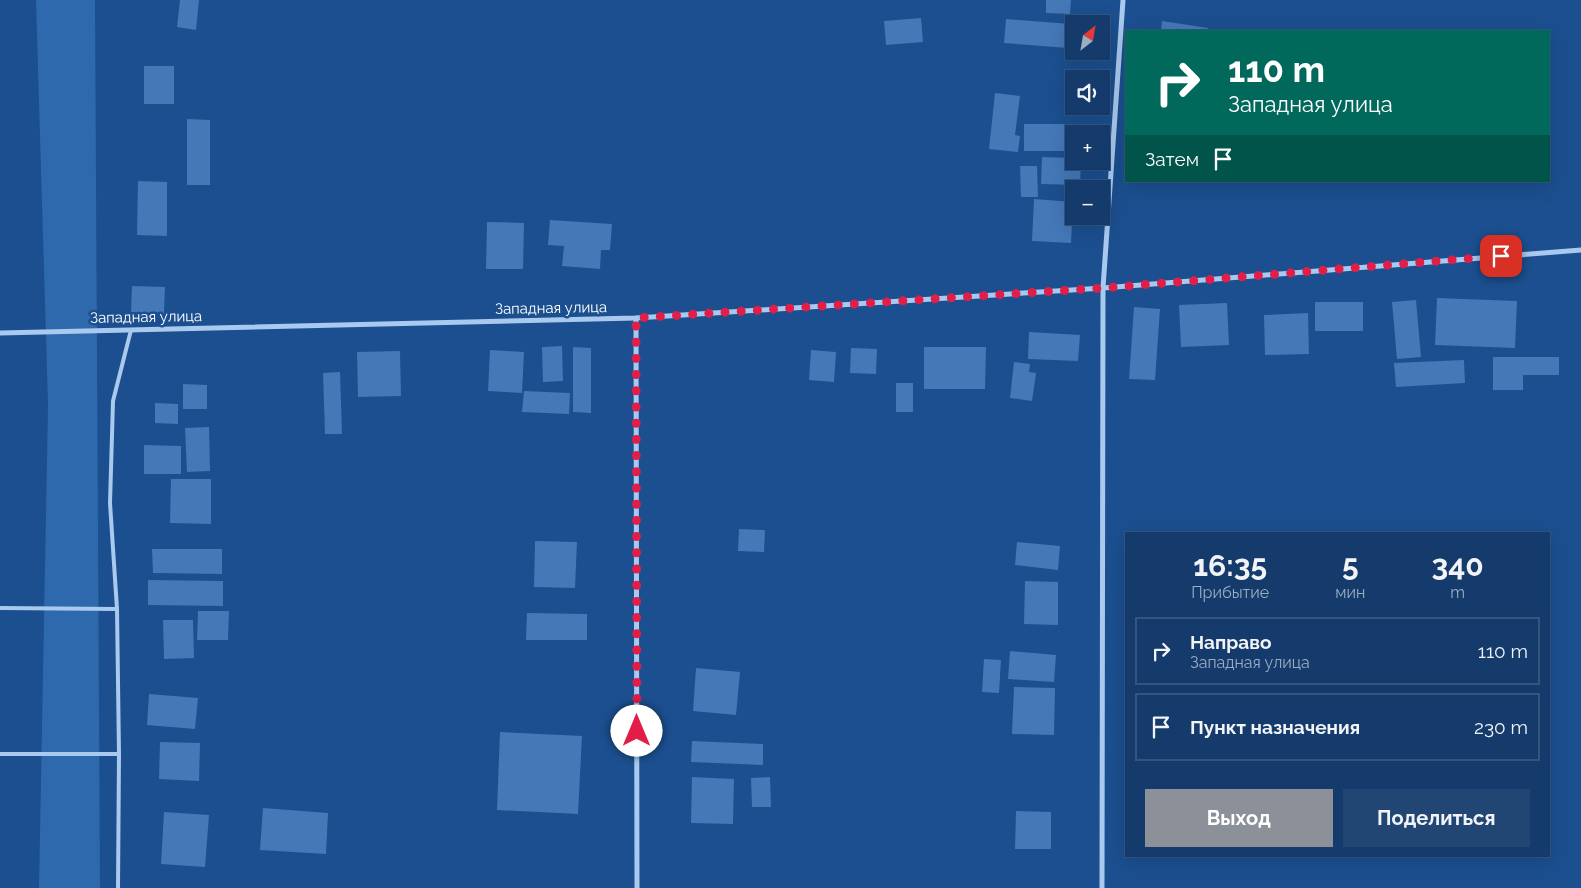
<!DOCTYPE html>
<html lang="ru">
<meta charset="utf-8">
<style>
:root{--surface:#143b6b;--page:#214673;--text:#f1f3f6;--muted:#9dadc1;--line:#33557e;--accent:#8c9099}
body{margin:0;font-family:Raleway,sans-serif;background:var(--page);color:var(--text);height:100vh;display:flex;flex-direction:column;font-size:19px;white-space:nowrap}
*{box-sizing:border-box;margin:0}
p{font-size:16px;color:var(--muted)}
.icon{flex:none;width:28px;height:28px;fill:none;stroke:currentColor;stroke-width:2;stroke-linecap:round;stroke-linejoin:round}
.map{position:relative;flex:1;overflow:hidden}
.sheet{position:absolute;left:1125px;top:532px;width:425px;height:325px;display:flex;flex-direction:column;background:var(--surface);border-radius:0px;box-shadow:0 5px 20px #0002,0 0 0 1px var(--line)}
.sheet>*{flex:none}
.top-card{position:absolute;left:1125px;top:30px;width:425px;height:152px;border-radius:0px;box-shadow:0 5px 20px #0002,0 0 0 1px var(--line);background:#00695c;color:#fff;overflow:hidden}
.needle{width:32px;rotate:31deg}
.buttons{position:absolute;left:1065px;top:15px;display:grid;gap:10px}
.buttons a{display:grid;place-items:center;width:45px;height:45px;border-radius:0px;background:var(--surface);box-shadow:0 5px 20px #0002,0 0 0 1px var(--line);font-size:25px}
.pin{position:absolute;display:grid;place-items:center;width:42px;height:42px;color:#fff;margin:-21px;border-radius:10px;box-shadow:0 2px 8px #0006}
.me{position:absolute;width:55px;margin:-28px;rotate:0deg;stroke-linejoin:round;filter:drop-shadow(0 0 4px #0008)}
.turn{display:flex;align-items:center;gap:18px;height:105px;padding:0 20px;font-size:22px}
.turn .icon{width:65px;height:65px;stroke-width:2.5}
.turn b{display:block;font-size:35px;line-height:42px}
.then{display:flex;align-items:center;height:48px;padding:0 20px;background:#0003;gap:10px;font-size:19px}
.eta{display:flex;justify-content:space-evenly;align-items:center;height:85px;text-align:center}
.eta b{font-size:30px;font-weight:700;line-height:35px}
.primary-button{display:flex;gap:10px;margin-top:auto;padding:10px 20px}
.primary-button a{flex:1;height:58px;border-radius:0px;background:var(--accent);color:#fff;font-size:20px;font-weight:700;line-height:58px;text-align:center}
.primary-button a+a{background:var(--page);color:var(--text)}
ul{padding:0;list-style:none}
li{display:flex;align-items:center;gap:15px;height:68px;margin:0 10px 8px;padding:0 10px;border:2px solid var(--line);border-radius:0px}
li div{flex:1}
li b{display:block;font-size:19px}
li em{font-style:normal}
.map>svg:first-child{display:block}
.green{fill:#2e69ad}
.building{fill:#4478b7}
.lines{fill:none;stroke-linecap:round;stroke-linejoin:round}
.lane{stroke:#a9c9ee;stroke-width:4}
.street{stroke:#a9c9ee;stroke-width:5}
.route{stroke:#e11d48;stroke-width:9;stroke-dasharray:0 16.2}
.labels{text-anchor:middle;stroke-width:5;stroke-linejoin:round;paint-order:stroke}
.street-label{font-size:15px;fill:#fff;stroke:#1b4f8f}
</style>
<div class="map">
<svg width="1581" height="888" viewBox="0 0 1581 888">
<rect width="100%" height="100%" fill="#1b4f8f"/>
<polygon class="green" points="36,0 95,0 100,888 39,888 48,405"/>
<g class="building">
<polygon points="180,0 199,0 196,30 177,27"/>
<polygon points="1046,0 1071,0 1070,14 1046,13"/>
<polygon points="921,18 923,42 886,45 884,21"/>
<polygon points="1006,19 1070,24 1068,48 1004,43"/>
<polygon points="1162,21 1208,28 1207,31 1161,31"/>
<rect x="144" y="66" width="30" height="38"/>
<polygon points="995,93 1020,96 1015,135 1020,136 1018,152 989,149"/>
<polygon points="187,119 210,120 210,185 187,185"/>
<rect x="1024" y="124" width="47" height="27"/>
<polygon points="1042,157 1074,158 1074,161 1081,161 1080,185 1041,184"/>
<polygon points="1020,166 1037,166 1038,197 1021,197"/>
<polygon points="138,181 167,182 167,236 137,235"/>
<polygon points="1034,199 1073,202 1071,243 1032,241"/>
<polygon points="550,220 612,224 610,250 601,250 600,269 562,266 564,246 548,245"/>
<polygon points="487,222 524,223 523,269 486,269"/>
<polygon points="132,286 165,287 164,313 131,312"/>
<polygon points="1437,298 1517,301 1515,348 1435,345"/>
<polygon points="1416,300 1421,357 1397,359 1392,302"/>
<rect x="1315" y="302" width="48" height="29"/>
<polygon points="1227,303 1229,345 1181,347 1179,305"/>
<polygon points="1134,307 1160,309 1155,380 1129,379"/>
<polygon points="1308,313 1309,354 1265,355 1264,315"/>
<polygon points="1029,332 1080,335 1078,361 1028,359"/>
<polygon points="562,346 563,381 543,382 542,347"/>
<polygon points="573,347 591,348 591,413 573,412"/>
<polygon points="924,347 986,347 985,389 924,389"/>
<polygon points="851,348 877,349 876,374 850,373"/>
<polygon points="490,350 524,352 522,393 488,391"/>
<polygon points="811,350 836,352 834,382 809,380"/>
<polygon points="400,351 401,396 358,397 357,352"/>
<polygon points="1493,357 1559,357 1559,375 1523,375 1523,390 1493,390"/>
<polygon points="1464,360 1465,383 1396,387 1394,363"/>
<polygon points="1014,362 1030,364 1029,372 1036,373 1032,401 1010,398"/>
<polygon points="340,372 342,434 325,434 323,373"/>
<rect x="896" y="383" width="17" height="29"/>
<polygon points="183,384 207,385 207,409 183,409"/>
<polygon points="524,391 570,393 569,414 522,412"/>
<polygon points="155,403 178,404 178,424 155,423"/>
<polygon points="209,427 210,471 187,472 185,428"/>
<polygon points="144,445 181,446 181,474 144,474"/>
<polygon points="171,479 211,479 211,524 170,523"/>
<polygon points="739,529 765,530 764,552 738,551"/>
<polygon points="535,541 577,542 575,588 534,587"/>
<polygon points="1017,542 1060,546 1058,570 1015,565"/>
<polygon points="152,549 222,549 222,574 153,573"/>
<polygon points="148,580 223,581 223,606 148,605"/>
<polygon points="1025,581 1058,582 1058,625 1024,624"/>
<polygon points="198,611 229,611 228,640 197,640"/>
<polygon points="527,613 587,614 587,640 526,640"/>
<polygon points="163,620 193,620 194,658 164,659"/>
<polygon points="1010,651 1056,655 1054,682 1008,679"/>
<polygon points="984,659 1001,660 999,693 982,692"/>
<polygon points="696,668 740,672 736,715 693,711"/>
<polygon points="1014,687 1055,688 1054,735 1012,734"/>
<polygon points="149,694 198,698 195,729 147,725"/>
<polygon points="500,732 582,736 578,814 497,810"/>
<polygon points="692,741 763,744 763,765 691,762"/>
<polygon points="160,742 200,743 199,781 159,779"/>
<polygon points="692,777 734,779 733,824 691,823"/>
<polygon points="770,777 771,807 752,807 751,778"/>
<polygon points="263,808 328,813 326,854 260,850"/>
<polygon points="1016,811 1051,812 1051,849 1015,849"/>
<polygon points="164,812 209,815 205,867 161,864"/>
</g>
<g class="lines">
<g class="lane">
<polyline points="0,608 117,609"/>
<polyline points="0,754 119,754"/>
<polyline points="118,888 119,754 117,609 110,503 113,401 131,330"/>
</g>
<g class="street">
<polyline points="636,318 637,888"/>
<polyline points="0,333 636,318 1103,288 1581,250"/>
<polyline points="1102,888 1103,288 1123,0"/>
</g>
</g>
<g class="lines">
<polyline class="route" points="637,731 636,318 1103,288 1501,256"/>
</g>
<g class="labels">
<g class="street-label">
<text transform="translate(551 308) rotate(-1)" y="5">Западная улица</text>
<text transform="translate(146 317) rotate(-1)" y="5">Западная улица</text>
</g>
</g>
</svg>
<div class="buttons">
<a><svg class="needle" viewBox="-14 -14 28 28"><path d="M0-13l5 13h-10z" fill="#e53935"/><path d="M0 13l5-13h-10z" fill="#9dadc1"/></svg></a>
<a><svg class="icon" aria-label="sound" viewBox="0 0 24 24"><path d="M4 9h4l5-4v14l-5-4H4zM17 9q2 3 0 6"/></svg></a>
<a>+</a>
<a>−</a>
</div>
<div class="pin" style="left:1501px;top:256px;background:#d93025"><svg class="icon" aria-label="arrive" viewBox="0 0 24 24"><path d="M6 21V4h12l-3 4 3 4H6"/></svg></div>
<svg class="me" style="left:637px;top:731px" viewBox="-20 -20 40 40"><circle r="19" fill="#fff"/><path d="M0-13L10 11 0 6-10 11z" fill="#e11d48"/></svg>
<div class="top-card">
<div class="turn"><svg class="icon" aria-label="right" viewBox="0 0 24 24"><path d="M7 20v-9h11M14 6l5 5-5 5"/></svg><div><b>110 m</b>Западная улица</div></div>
<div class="then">Затем<svg class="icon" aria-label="arrive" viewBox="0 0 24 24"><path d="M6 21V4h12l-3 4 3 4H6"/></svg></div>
</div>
<section class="sheet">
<div class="eta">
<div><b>16:35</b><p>Прибытие</p></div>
<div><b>5</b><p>мин</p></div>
<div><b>340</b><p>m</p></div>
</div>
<ul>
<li><svg class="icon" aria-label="right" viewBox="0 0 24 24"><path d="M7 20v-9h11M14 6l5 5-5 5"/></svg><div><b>Направо</b><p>Западная улица</p></div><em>110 m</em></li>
<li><svg class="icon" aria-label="arrive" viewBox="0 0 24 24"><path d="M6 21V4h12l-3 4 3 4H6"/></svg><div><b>Пункт назначения</b></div><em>230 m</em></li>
</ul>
<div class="primary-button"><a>Выход</a><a>Поделиться</a></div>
</section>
</div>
